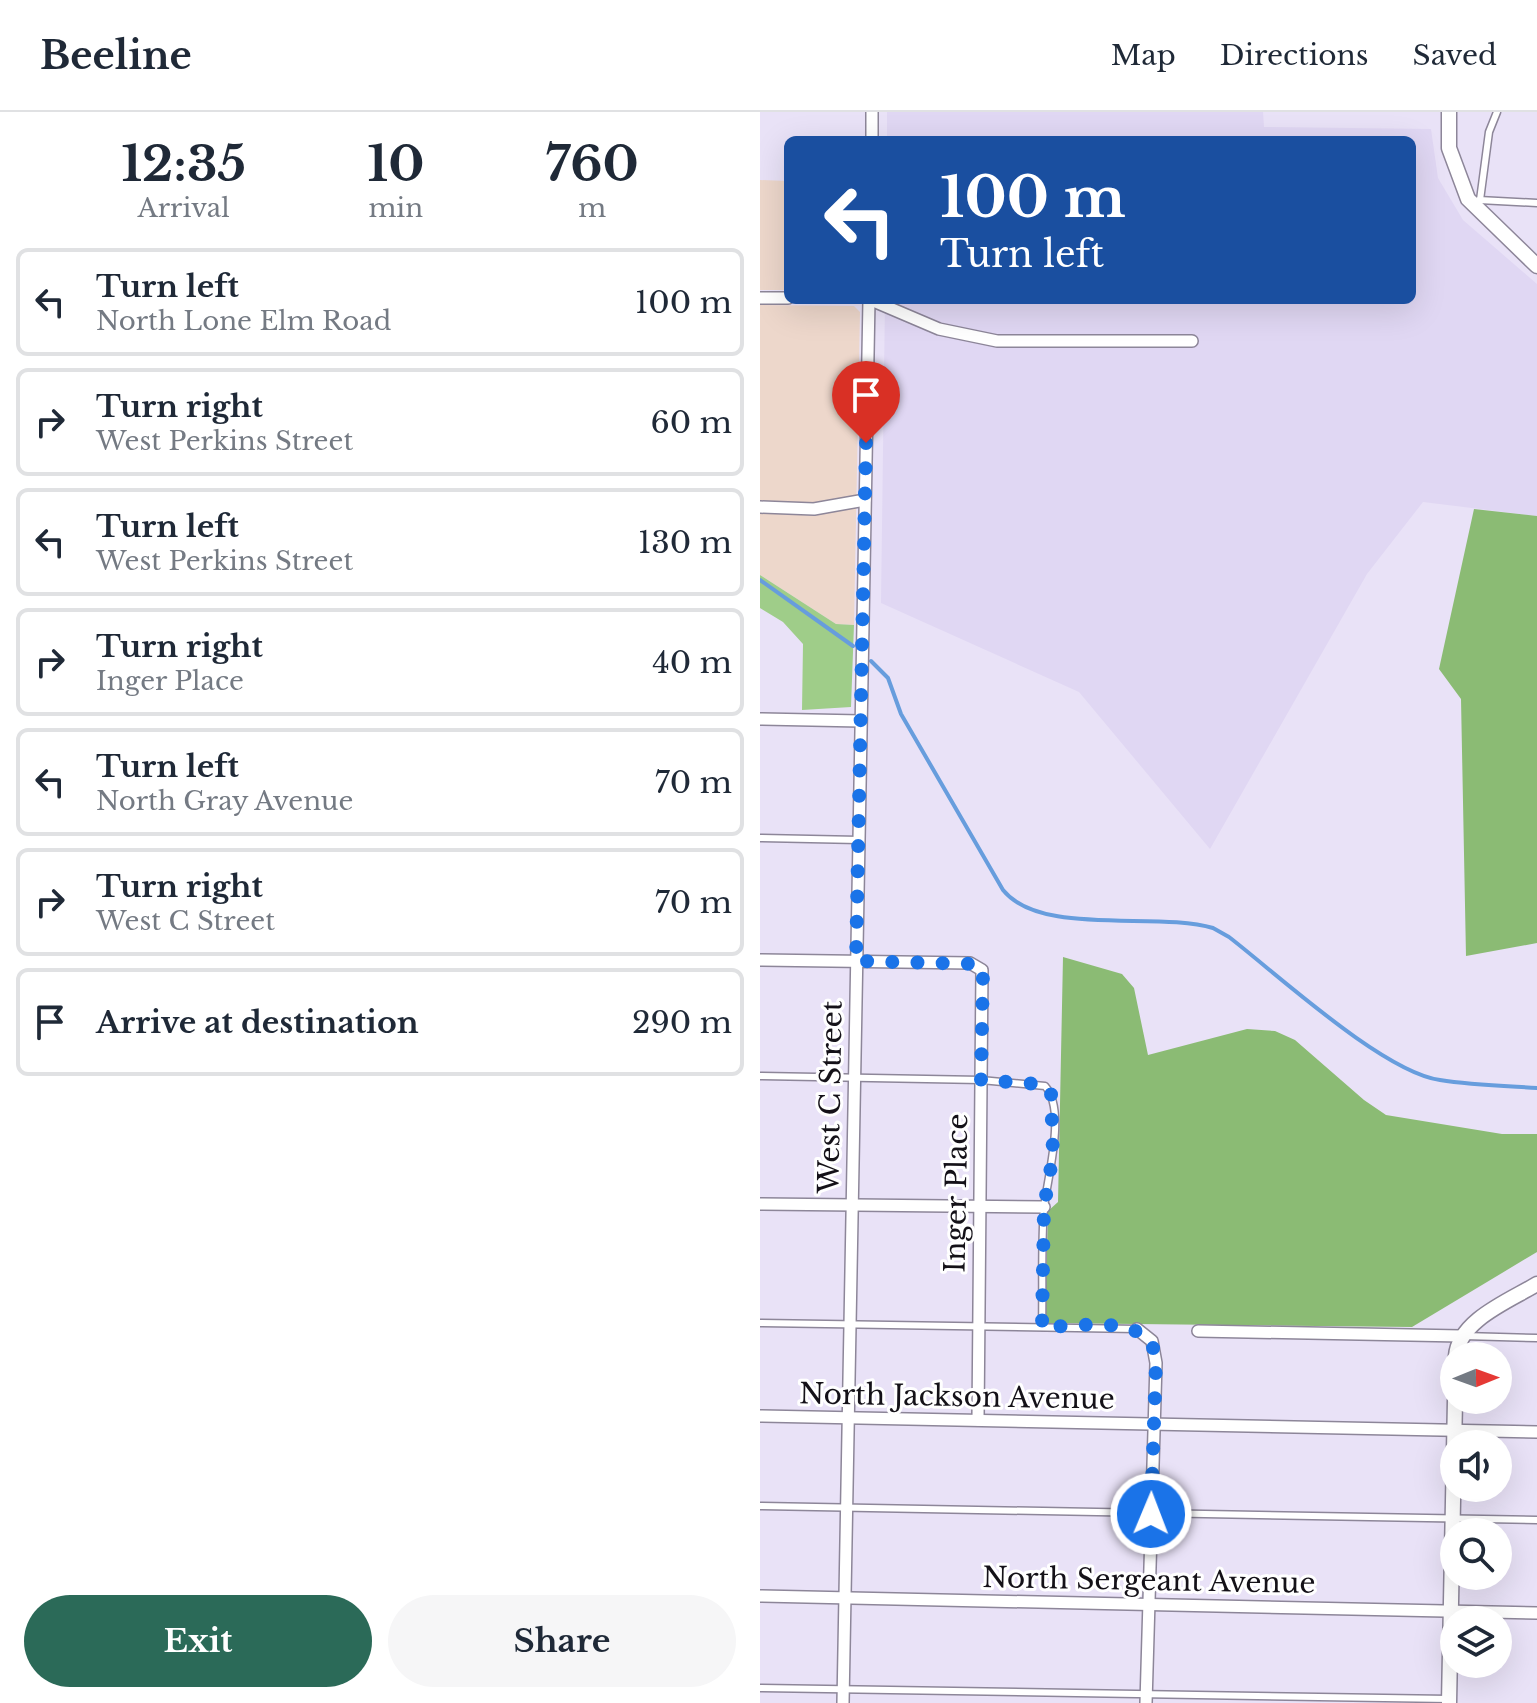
<!DOCTYPE html>
<style>
:root{--surface:#fff;--page:#f6f6f7;--text:#1f2937;--muted:#747a83;--line:#e0e1e3;--accent:#2b6a58}
body{margin:0;font-family:"Libre Baskerville",serif;background:var(--page);color:var(--text);height:100vh;display:flex;flex-direction:column;font-size:30px;white-space:nowrap}
*{box-sizing:border-box;margin:0}
p{font-size:26px;color:var(--muted)}
.icon{flex:none;width:44px;height:44px;fill:none;stroke:currentColor;stroke-width:2;stroke-linecap:round;stroke-linejoin:round}
.map{position:relative;flex:1;overflow:hidden}
.sheet{display:flex;flex-direction:column;background:var(--surface);width:760px}
.sheet>*{flex:none}
.hud{position:absolute;left:24px;top:24px;width:632px;height:168px;border-radius:12px;box-shadow:0 8px 32px #0002;background:#1a4fa0;color:#fff;overflow:hidden}
.needle{width:52px;rotate:89deg}
.tools{position:absolute;left:680px;top:1230px;display:grid;gap:16px}
.tools a{display:grid;place-items:center;width:72px;height:72px;border-radius:50%;background:var(--surface);box-shadow:0 8px 32px #0002;font-size:40px}
.pin{position:absolute;display:grid;place-items:center;width:68px;height:68px;color:#fff;margin:-82px -34px;border-radius:50% 50% 50% 0;rotate:-45deg;box-shadow:0 0 8px #0007}
.pin .icon{rotate:45deg}
.me{position:absolute;width:88px;margin:-44px;rotate:1deg;stroke-linejoin:round;filter:drop-shadow(0 0 6px #0008)}
.turn{display:flex;align-items:center;gap:28px;height:168px;padding:0 24px;font-size:36px}
.turn .icon{width:104px;height:104px;stroke-width:2.5}
.turn b{display:block;font-size:56px;line-height:68px}
.eta{display:flex;justify-content:space-evenly;align-items:center;height:136px;text-align:center}
.eta b{font-size:48px;font-weight:700;line-height:56px}
.button{display:flex;gap:16px;margin-top:auto;padding:16px 24px}
.button a{flex:1;height:92px;border-radius:48px;background:var(--accent);color:#fff;font-size:32px;font-weight:700;line-height:92px;text-align:center}
.button a+a{background:var(--page);color:var(--text)}
ul{padding:0;list-style:none}
li{display:flex;align-items:center;gap:24px;height:108px;margin:0 16px 12px;padding:0 8px;border:4px solid var(--line);border-radius:12px}
li div{flex:1}
li b{display:block;font-size:30px}
li em{font-style:normal}
header{display:flex;align-items:center;gap:48px;box-sizing:border-box;height:112px;padding:0 40px;background:var(--surface);border-bottom:2px solid var(--line)}
header strong{font-size:38px}
nav{display:flex;gap:44px;margin-inline-start:auto;font-size:28px}
main{display:flex;flex:1;min-height:0}
.map>svg:first-child{display:block}
.commercial{fill:#edd7cb}
.built{fill:#e0d7f3}
.green{fill:#9fcd89}
.forest{fill:#8bbb74}
.lines{fill:none;stroke-linecap:round;stroke-linejoin:round}
.stream{stroke:#679ddd;stroke-width:4}
.service-casing{stroke:#8d8699;stroke-width:9}
.minor-casing{stroke:#8d8699;stroke-width:14}
.tertiary-casing{stroke:#8d8699;stroke-width:17}
.service{stroke:#fff;stroke-width:6}
.minor{stroke:#fff;stroke-width:11}
.tertiary{stroke:#fff;stroke-width:14}
.route{stroke:#1a73e8;stroke-width:14;stroke-dasharray:0 25.2}
.labels{text-anchor:middle;stroke-width:6;stroke-linejoin:round;paint-order:stroke}
.street-label{font-size:28px;fill:#141118;stroke:#fff}
</style>
<header>
<strong>Beeline</strong>
<nav><a>Map</a><a>Directions</a><a>Saved</a></nav>
</header>
<main>
<section class="sheet">
<div class="eta">
<div><b>12:35</b><p>Arrival</p></div>
<div><b>10</b><p>min</p></div>
<div><b>760</b><p>m</p></div>
</div>
<ul>
<li><svg class="icon" aria-label="left" viewBox="0 0 24 24"><path d="M17 20v-9H6M10 6l-5 5 5 5"/></svg><div><b>Turn left</b><p>North Lone Elm Road</p></div><em>100 m</em></li>
<li><svg class="icon" aria-label="right" viewBox="0 0 24 24"><path d="M7 20v-9h11M14 6l5 5-5 5"/></svg><div><b>Turn right</b><p>West Perkins Street</p></div><em>60 m</em></li>
<li><svg class="icon" aria-label="left" viewBox="0 0 24 24"><path d="M17 20v-9H6M10 6l-5 5 5 5"/></svg><div><b>Turn left</b><p>West Perkins Street</p></div><em>130 m</em></li>
<li><svg class="icon" aria-label="right" viewBox="0 0 24 24"><path d="M7 20v-9h11M14 6l5 5-5 5"/></svg><div><b>Turn right</b><p>Inger Place</p></div><em>40 m</em></li>
<li><svg class="icon" aria-label="left" viewBox="0 0 24 24"><path d="M17 20v-9H6M10 6l-5 5 5 5"/></svg><div><b>Turn left</b><p>North Gray Avenue</p></div><em>70 m</em></li>
<li><svg class="icon" aria-label="right" viewBox="0 0 24 24"><path d="M7 20v-9h11M14 6l5 5-5 5"/></svg><div><b>Turn right</b><p>West C Street</p></div><em>70 m</em></li>
<li><svg class="icon" aria-label="arrive" viewBox="0 0 24 24"><path d="M6 21V4h12l-3 4 3 4H6"/></svg><div><b>Arrive at destination</b></div><em>290 m</em></li>
</ul>
<div class="button"><a>Exit</a><a>Share</a></div>
</section>
<div class="map">
<svg width="777" height="1591" viewBox="0 0 777 1591">
<rect width="100%" height="100%" fill="#e9e2f7"/>
<g class="commercial">
<polygon points="0,68 28,69 28,178 0,178"/>
<polygon points="0,193 94,194 100,200 94,513 76,512 0,463"/>
</g>
<polygon class="built" points="127,0 503,0 504,15 671,17 678,66 703,108 777,172 777,404 663,390 607,462 450,737 319,580 121,491 125,188 652,188 652,28 127,28"/>
<polygon class="green" points="0,463 76,512 94,513 91,595 42,598 43,532 23,510 0,496"/>
<g class="forest">
<polygon points="714,397 777,404 777,831 706,844 701,587 679,557"/>
<polygon points="303,845 362,862 374,876 388,943 487,917 515,919 535,928 604,988 626,1003 742,1022 777,1022 777,1140 652,1215 285,1211 288,1099 298,1090"/>
</g>
<g class="lines">
<g class="stream">
<polyline points="0,468 93,534"/>
<path d="M111 549 128 566 141 602 243 778C281 825 398 799 453 816L469 825C517 862 623 960 680 968 711 973 745 974 777 976"/>
</g>
<g class="service-casing">
<g id="service">
<polyline points="719,88 777,91"/>
<polyline points="720,88 729,20 737,0"/>
<polyline points="0,726 99,728"/>
<path d="M0 964 221 968 285 974C307 998 287 1066 284 1096 281 1135 283 1176 282 1215"/>
<polyline points="0,1211 377,1217"/>
<polyline points="704,1224 777,1226"/>
<polyline points="0,1394 777,1408"/>
<polyline points="0,1576 689,1587"/>
</g>
</g>
<g class="minor-casing">
<g id="minor">
<polyline points="112,28 112,0"/>
<polyline points="0,186 28,186"/>
<polyline points="111,188 179,217 237,229 432,229"/>
<polyline points="0,395 54,397 105,388"/>
<polyline points="0,607 101,609"/>
<polyline points="0,848 210,851 222,858 218,1308"/>
<polyline points="0,1092 284,1095"/>
<polyline points="377,1217 392,1229 396,1251 386,1591"/>
<polyline points="438,1219 701,1224"/>
<polyline points="0,1304 777,1320"/>
<polyline points="0,1484 777,1501"/>
<polyline points="83,1591 109,188"/>
</g>
</g>
<g class="tertiary-casing">
<g id="tertiary">
<polyline points="689,0 689,36 708,87 777,154"/>
<path d="M696 1244C699 1208 749 1189 777 1172"/>
<polyline points="689,1591 695,1288"/>
</g>
</g>
<use href="#service" class="service"/>
<use href="#minor" class="minor"/>
<use href="#tertiary" class="tertiary"/>
</g>
<g class="lines">
<path class="route" d="M106 331 96 849 216 852 223 861 221 968 279 972 291 980 293 1043 284 1095 282 1215C320 1215 395 1199 396 1251L391 1402"/>
</g>
<g class="labels">
<g class="street-label">
<text transform="translate(70 985) rotate(-89)" y="10">West C Street</text>
<text transform="translate(196 1081) rotate(-89)" y="10">Inger Place</text>
<text transform="translate(197 1284) rotate(1)" y="10">North Jackson Avenue</text>
<text transform="translate(389 1468) rotate(1)" y="10">North Sergeant Avenue</text>
</g>
</g>
</svg>
<div class="tools">
<a><svg class="needle" viewBox="-14 -14 28 28"><path d="M0-13l5 13h-10z" fill="#e53935"/><path d="M0 13l5-13h-10z" fill="#747a83"/></svg></a>
<a><svg class="icon" aria-label="sound" viewBox="0 0 24 24"><path d="M4 9h4l5-4v14l-5-4H4zM17 9q2 3 0 6"/></svg></a>
<a><svg class="icon" aria-label="search" viewBox="0 0 24 24"><circle cx="10" cy="10" r="6"/><path d="M15 15l6 6"/></svg></a>
<a><svg class="icon" aria-label="layers" viewBox="0 0 24 24"><path d="M12 4l9 5-9 5-9-5zM3 14l9 5 9-5"/></svg></a>
</div>
<div class="pin" style="left:106px;top:331px;background:#d93025"><svg class="icon" aria-label="arrive" viewBox="0 0 24 24"><path d="M6 21V4h12l-3 4 3 4H6"/></svg></div>
<svg class="me" style="left:391px;top:1402px" viewBox="-20 -20 40 40"><circle r="17" fill="#1a73e8" stroke="#fff" stroke-width="3"/><path d="M0-11L8 9 0 5-8 9z" fill="#fff"/></svg>
<div class="hud">
<div class="turn"><svg class="icon" aria-label="left" viewBox="0 0 24 24"><path d="M17 20v-9H6M10 6l-5 5 5 5"/></svg><div><b>100 m</b>Turn left</div></div>
</div>
</div>
</main>
